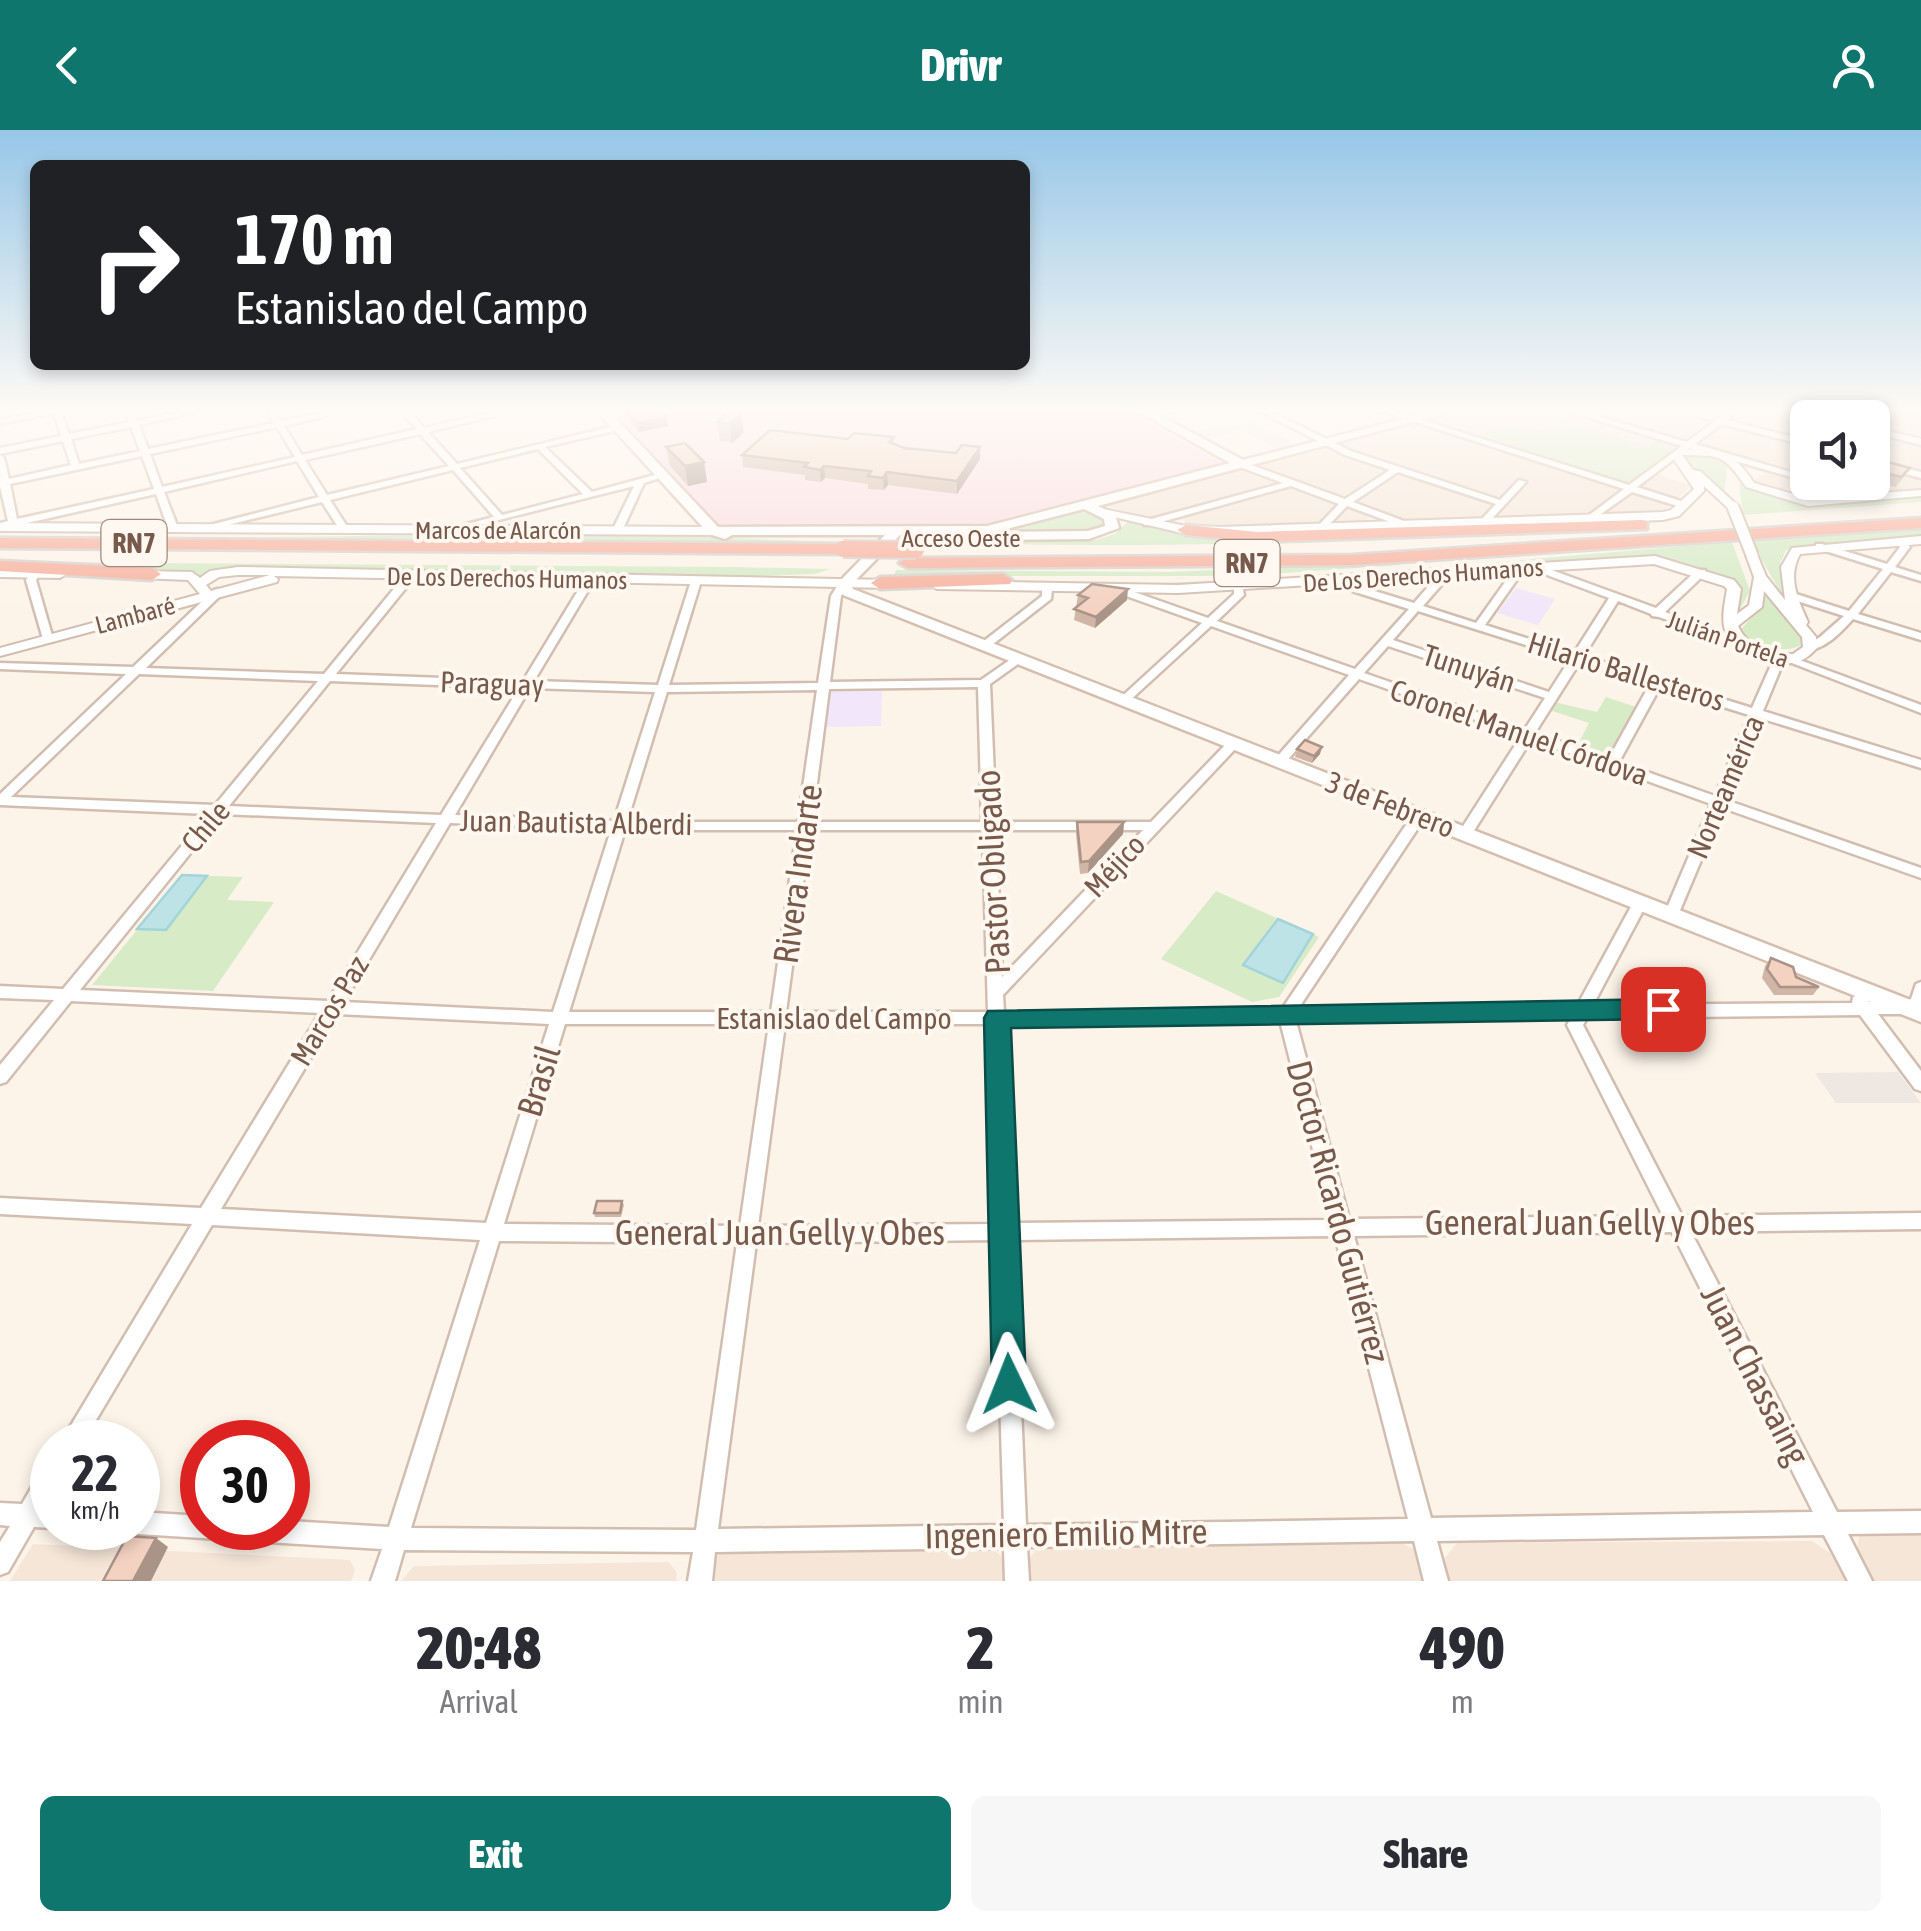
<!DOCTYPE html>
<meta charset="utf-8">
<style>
:root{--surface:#fff;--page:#f7f7f7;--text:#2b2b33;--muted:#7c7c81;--accent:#0f766e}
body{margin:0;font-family:"Asap Condensed",sans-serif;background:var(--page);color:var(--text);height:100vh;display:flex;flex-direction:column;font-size:38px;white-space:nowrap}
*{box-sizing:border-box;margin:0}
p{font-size:32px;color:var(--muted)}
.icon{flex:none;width:55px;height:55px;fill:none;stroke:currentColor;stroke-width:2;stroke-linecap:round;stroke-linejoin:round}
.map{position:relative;height:1451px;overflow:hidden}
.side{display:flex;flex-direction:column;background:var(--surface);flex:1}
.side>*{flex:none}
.top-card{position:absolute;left:30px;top:30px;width:1000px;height:210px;border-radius:15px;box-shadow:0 5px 15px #0003;background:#202124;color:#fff;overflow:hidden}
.fabs{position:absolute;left:1790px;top:270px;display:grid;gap:20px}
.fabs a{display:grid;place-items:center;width:100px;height:100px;border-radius:15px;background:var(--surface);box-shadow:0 5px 15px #0003;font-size:50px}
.speed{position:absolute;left:30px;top:1290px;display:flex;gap:20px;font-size:50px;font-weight:700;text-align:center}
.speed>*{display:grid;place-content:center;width:130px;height:130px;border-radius:50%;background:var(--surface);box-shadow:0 5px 15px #0003;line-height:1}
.speed small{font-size:25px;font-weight:400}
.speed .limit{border:15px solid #d22;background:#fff;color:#111}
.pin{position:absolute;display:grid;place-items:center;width:85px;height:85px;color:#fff;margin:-42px;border-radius:20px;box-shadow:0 5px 15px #0006}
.me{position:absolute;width:110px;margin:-55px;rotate:358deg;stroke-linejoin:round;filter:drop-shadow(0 0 8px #0008)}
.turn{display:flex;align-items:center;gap:35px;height:210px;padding:0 40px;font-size:45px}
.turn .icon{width:130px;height:130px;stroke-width:2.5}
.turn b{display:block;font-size:70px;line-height:85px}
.eta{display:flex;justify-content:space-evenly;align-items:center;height:170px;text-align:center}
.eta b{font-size:60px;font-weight:800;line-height:70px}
.cta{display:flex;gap:20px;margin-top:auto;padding:20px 40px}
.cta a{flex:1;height:115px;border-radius:15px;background:var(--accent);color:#fff;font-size:40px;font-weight:800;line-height:115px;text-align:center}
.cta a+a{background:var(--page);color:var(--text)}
header{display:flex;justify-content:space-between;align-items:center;height:130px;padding:0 40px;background:var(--accent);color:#fff;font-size:45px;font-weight:800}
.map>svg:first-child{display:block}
.residential{fill:#f5e6d8;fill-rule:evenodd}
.industrial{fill:#eee7e2}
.education{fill:#f1e6fa}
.medical{fill:#fbdce2}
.green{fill:#d7ebc7}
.water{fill:#bde3e7;stroke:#a3d4d9;stroke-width:2.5}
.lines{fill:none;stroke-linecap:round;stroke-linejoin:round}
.minor-casing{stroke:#d2beb1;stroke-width:5}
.tertiary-casing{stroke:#d2beb1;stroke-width:4}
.secondary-casing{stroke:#d5beae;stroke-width:5}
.motorway-casing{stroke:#d9d1cd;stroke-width:5}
.minor{fill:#fff;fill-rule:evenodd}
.tertiary{fill:#fff;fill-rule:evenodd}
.secondary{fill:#fff;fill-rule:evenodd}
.motorway{fill:#f7b3a0;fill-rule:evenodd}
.tertiary-bridge-casing{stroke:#d2beb1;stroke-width:15;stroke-linecap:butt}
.motorway-bridge-casing{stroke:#d9d1cd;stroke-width:20;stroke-linecap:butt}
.tertiary-bridge{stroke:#fff;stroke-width:11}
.motorway-bridge{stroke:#f7b3a0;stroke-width:16}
.wall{fill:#d1b5a6}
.shaded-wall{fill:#aa9387}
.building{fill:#f3d2c1;stroke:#aa9387;stroke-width:2.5}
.route{fill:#0f766e;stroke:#0a4d48;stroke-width:2.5}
.labels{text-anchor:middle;stroke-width:8;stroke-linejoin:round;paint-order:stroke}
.far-street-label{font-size:25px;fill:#785a4c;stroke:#fff8f0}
.shield{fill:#fff8f0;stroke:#a0897d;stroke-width:2.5}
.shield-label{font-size:28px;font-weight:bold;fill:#785a4c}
.street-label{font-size:30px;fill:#785a4c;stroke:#fff8f0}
.near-street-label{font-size:35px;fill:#785a4c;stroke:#fff8f0}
</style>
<header><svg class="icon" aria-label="back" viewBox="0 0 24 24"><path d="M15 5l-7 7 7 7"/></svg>Drivr<svg class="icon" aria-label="person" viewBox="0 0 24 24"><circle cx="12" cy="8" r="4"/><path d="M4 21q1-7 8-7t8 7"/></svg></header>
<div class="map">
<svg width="1921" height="1451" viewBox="0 0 1921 1451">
<rect width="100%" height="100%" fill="#fdf4e9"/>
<g class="residential">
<path d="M1468 280H1921V359L1820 368 1786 358 1782 362 1752 352 1768 340 1663 306 1650 316 1560 290 1543 301 1502 293 1474 312 1633 362 1657 344 1691 356 1662 382 1407 392 1377 381 1361 395H1189L1173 382 1148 388 1107 376ZM1808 288H1872V352H1808Z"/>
<polygon points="1921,1403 1921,1451 1873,1451 1857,1420 1859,1406"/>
<polygon points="1396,1411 1416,1420 1426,1451 1028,1451 1027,1432 1040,1414"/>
<polygon points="1812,1411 1830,1423 1847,1451 1449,1451 1445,1428 1457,1413"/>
<polygon points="33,1414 350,1430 355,1440 351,1451 10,1451"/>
<polygon points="992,1418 1003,1428 1006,1451 708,1451 713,1430 725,1419"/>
<polygon points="669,1432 677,1443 676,1451 401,1451 414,1436"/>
</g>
<g class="industrial">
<polygon points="1252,292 1297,316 1279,320 1240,300 1205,309 1193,302"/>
<polygon points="1898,942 1921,973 1836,973 1815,943"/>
</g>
<g class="education">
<polygon points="1516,458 1555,469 1538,495 1497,483"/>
<polygon points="882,561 881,596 823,597 827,562"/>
</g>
<polygon class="medical" points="608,280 1126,280 1223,333 968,398 721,397"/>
<g class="green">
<polygon points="1560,290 1649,316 1658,309 1679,315 1628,356 1478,309 1502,293 1543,301"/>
<polygon points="1687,324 1728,332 1724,363 1682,327"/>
<polygon points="1739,353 1806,374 1921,365 1921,372 1743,385"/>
<polygon points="1080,382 1101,386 1105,395 1092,400 1012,399"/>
<path d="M1128 391 1272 412 1473 402C1288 416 1102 417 917 413L1096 410 1115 404Z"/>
<polygon points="1921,400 1921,408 1786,420 1780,434 1792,482 1751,411"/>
<polygon points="601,403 863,413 274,407"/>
<polygon points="1732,412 1750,461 1740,479 1739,463 1727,448 1658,426 1165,456 930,452 1160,453 1322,447"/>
<polygon points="0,432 733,437 830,439 815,444 755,446 224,439 200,447 185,442"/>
<polygon points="1398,432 1401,435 1240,446 894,446 896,440 1169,442"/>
<path d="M1763 457 1801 508 1803 514C1782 526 1756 517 1738 503L1764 473Z"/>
<polygon points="1606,567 1636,577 1608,629 1576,618 1589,593 1549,580 1554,572 1597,582"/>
<polygon points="182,745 243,747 227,770 274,772 213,861 92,855"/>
<polygon points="1216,761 1319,807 1279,867 1252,872 1161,829"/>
</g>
<g class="water">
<polygon points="182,745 207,746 166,800 137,799"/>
<polygon points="1278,789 1313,804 1283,853 1243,835"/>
</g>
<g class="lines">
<g class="minor-casing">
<g id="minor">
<path d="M47 280H63L61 282 69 304 129 292 125 280H133L137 291 189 280H205L139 295 148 319 274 293 266 280H274L281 291 335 280H351L284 296 302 325 417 299 400 280H408L424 298 503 280H518L428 302 457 334 619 295H622V299L545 317 592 362 662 343 666 346 644 353 622 401 617 404 612 401 634 356 451 402V398L494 387 453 340 330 370 348 398 343 401 340 400 322 372 203 401 198 398 319 367 297 331 164 362 178 398 173 401 168 398 156 364 18 395 17 399 14 400 9 397 0 399V393L8 391 0 356V325L4 328 9 349 71 335 63 311 0 324V318L61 306 54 283 0 294V290ZM131 297 140 321 79 334 71 309ZM277 297 295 327 162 357 150 324ZM420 304 449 336 327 365 305 330ZM538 319 583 364 502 385 460 338ZM142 326 154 359 17 389 10 354Z"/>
<polygon points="1162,280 1175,280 1151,288 1147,286"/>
<polygon points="1258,280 1268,280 1351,321 1500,370 1519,350 1526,352 1487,394 1484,395 1479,392 1496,374 1398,342 1353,372 1412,394 1414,396 1409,399 1347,376 1322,402 1316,402 1316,398 1339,374 1291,356 1150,395 1144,395 1144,391 1283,353 1240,337 1240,333 1243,332 1345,369 1390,340 1345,325"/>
<polygon points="1378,280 1390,280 1629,355 1682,316 1563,280 1576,280 1687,312 1715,291 1677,280 1690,280 1719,288 1730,280 1739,280 1727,290 1808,311 1808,316 1722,294 1695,314 1808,347 1809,352 1689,318 1637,357 1687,373 1687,377 1681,377 1632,362 1591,391 1588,390 1588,386 1624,359"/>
<polygon points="1793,280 1806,280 1831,288 1816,288"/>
<polygon points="1873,280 1882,280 1873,290 1872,288 1866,288"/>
<polygon points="1906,280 1921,281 1921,285 1907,282"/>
<polygon points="1872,297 1921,309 1921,315 1872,302"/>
<polygon points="1872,330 1921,342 1921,348 1872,335"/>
<polygon points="1814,352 1829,352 1875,368 1867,370"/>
<path d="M1898 409H1904L1910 417 1895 437 1921 445V451L1891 442 1858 484 1921 503V510L1853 489C1841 502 1825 520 1806 520V516L1820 507 1844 486 1788 468V464H1796L1849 481 1883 439 1816 418V414H1822L1887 434 1900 417 1896 411Z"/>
<path d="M1535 434 1656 478 1697 440H1705V444L1665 482 1751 515 1749 517H1741L1659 487 1652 486 1651 484 1618 471 1584 526 1752 578 1775 526 1779 525 1784 528 1789 526 1921 575V583L1784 530 1763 581 1921 630V638L1760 588 1726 670 1921 738V748L1723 678 1678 785 1676 789H1666L1664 785 1711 674 1614 639H1607L1605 636 1531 610 1470 707H1460L1458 704 1521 606 1359 549 1283 635H1275L1273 632 1275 629 1349 545 1211 496 1127 573H1119L1117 571 1202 493 1115 462V458H1123L1208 488 1234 464V454H1242L1244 465 1217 491 1355 539 1409 479 1327 453V449H1335L1414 473 1442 441H1450V445L1423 476 1476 493 1508 448 1503 439 1508 436 1512 437 1518 448 1485 495 1574 523 1609 468 1531 439V435ZM1418 481 1570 529 1549 562 1393 510ZM1388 516 1545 568 1525 599 1364 543ZM1580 532 1650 554 1609 628 1535 603ZM1660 557 1749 585 1715 666 1619 632Z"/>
<polygon points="36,440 41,443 36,450 53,509 48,512 43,509 26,450 32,441"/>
<path d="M410 443 414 444V448L336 544 523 551 585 449 590 446 595 449 534 551 658 555 691 451 696 448 701 451 669 555 818 553 831 466 839 453 843 452 848 455 841 466 830 552 981 550 1014 527H1022V531L990 554 996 692H1151L1229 611H1237L1239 614 1237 617 1003 865 1004 882 1282 879 1414 683 1419 682 1426 686 1298 879 1577 876 1633 773 1640 768 1647 773 1593 875 1852 873 1853 867C1861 864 1864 866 1869 872H1905L1911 869 1916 854 1921 852V878L1908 884H1878L1921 941V961L1915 959 1860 885 1587 888 1583 895 1682 1086 1921 1083V1099L1691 1102 1837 1382 1921 1381V1403L1848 1404 1872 1451H1848L1824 1405 1437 1411 1448 1451H1424L1414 1411 1027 1417 1029 1451H1005L1004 1418 715 1422 712 1451H688L693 1422 404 1420 395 1451H371L382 1419 138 1404 130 1401 129 1398H138V1382L202 1386V1398H288V1391L389 1397 480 1110 212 1095 83 1312H61L192 1094 0 1084V1068L201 1078 320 883 71 871 6 952 0 954V935L54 870 0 868V856L63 859 208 684 0 675V664L126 544 0 539V533L133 537 214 460 218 459 223 462 222 464 146 538 324 544 406 444ZM139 544 318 551 215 675 11 667ZM330 551 519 558 441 685 229 676ZM978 557 982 692H812L829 559ZM530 558 655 562 614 691 455 685ZM817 560 798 692H627L667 562ZM222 684 436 693 328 871 80 860ZM450 693 611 700 553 882 344 872ZM625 700H797L771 882H569ZM810 700H983L988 882H786ZM996 700H1143L1002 847ZM337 884 549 894 486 1093 221 1079ZM1571 888 1567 895 1663 1086 1349 1089 1296 891ZM1280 891 1331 1090 1013 1093 1004 894ZM565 894H769L740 1096 504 1094ZM785 894H989L995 1094 758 1096ZM1672 1102 1813 1382 1431 1388 1354 1106ZM1335 1106 1408 1389 1026 1395 1014 1110ZM995 1110 1004 1395 718 1399 756 1113ZM499 1111 737 1113 696 1400 411 1398Z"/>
<polygon points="1047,456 1052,459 1051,469 988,518 980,518 980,514 1042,466 1042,459"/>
<polygon points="52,1333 52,1364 46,1376 52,1376 54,1398 34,1397 8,1442 0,1445 0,1412 10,1396 0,1395 0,1373 22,1374 44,1336"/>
</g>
</g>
<g class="tertiary-casing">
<g id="tertiary">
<path d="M1680 319C1718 320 1732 319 1754 353L1808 368 1921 360V366L1808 376 1746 357C1723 323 1720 326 1682 325L1693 340 1700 341 1737 375V379H1729L1704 356V361L1679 386 1663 390 1221 405 1186 404 1097 383 1103 379 1186 396 1221 397 1663 382 1671 380 1694 359 1671 325Z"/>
<polygon points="0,393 714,397 720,401 714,405 0,401"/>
<path d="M1921 406V414L1800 424C1787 447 1798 470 1808 492L1806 495 1816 507 1817 518C1811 524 1805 530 1797 532 1774 538 1734 524 1725 500 1721 488 1725 472 1727 459L1724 456 1654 434 1178 463 937 459 930 455 937 451 1178 455 1655 426 1734 450 1741 459 1737 484 1749 475 1754 447 1746 425 1748 422H1756L1766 446 1785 470 1781 437 1792 418ZM1764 461 1802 507 1803 517 1793 524C1771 524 1748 518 1738 496L1762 477Z"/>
<path d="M238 437 891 450 898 454 891 458 274 446 278 449 277 452 0 526V518L200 464 188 450 141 448 135 444 136 441 192 442 200 448 210 441ZM238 445H270L211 461 206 455 219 447Z"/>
<polygon points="0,439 60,440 66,444 60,448 0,447"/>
</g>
</g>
<g class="secondary-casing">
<polygon id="secondary" points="596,280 608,280 718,397 987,396 1230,333 1135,280 1150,280 1243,330 1438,280 1458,280 1098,376 1115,384 1119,398 1089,409 999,410 992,406 999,402 1088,401 1105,396 1104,389 1084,379 987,404 901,404 851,455 853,459 1921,874 1921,892 843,465 836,455 885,405 732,405 725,409 709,404"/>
</g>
<g class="motorway-casing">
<g id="motorway">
<polygon points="1921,388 1921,398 1353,435 908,438 899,433 908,428 1353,425"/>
<polygon points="1641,390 1647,391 1647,399 1257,412 1186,405 1177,400 1186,395 1257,402"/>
<polygon points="0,408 843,414 852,419 843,424 0,418"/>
<polygon points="0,431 152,438 161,444 152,450 0,441"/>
<polygon points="1003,444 1012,450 1010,454 880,459 871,453 880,447"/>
</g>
</g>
<use href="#minor" class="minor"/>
<use href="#tertiary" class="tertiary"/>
<use href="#secondary" class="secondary"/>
<use href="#motorway" class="motorway"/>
<g class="tertiary-bridge-casing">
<polyline id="tertiary-bridge" points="1733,377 1752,425"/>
</g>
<g class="motorway-bridge-casing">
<polyline id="motorway-bridge" points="843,419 916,420"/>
</g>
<use href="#tertiary-bridge" class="tertiary-bridge"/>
<use href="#motorway-bridge" class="motorway-bridge"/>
</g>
<g class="wall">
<polygon points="617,280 661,280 668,296 639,302"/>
<polygon points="729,281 744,302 732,313 720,311 717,292"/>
<polygon points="894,307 894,314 904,318 980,329 957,364 888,355 884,360 868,359 868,354 825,348 821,352 805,350 805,345 743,337 742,325 848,309"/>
<polygon points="666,317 704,332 707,352 688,356 670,336"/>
<polygon points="1910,338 1904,347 1895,357 1873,351 1878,341"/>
<polygon points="1078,465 1127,470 1095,498 1074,490"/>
<polygon points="1297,619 1320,624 1312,633 1295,627"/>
<polygon points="1077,692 1124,692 1123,704 1088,743 1080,744 1076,704"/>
<polygon points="1771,828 1796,847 1819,857 1813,865 1774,865 1762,848 1765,836"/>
<polygon points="622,1071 624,1075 621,1087 595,1087 594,1083"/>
</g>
<g class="shaded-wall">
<polygon points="741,283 744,302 732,313 730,294"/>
<polygon points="667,287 668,296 639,302 637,293"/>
<polygon points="980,317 980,329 957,364 957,351"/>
<polygon points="704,332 707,352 688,356 685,336"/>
<polygon points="824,336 825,348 821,352 820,340"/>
<polygon points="887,342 888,355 884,360 883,348"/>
<polygon points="1128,459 1127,470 1095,498 1096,487"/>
<polygon points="1322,617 1320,624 1312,633 1314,626"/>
<polygon points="1124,692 1123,704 1088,743 1089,731"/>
<polygon points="156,1408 168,1417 151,1451 133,1451"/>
</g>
<g class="building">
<polygon points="624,280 661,280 667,287 637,293"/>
<polygon points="729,281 741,283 730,294 717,292"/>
<polygon points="770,300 848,309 854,303 894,307 889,312 904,318 956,323 962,315 980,317 957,351 887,342 883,348 868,346 871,341 824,336 820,340 804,337 808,333 742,325"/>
<polygon points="685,313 704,332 685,336 666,317"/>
<polygon points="1888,332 1910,338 1901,347 1878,341"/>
<polygon points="1092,454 1128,459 1096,487 1074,479 1088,468 1078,465"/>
<polygon points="1305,610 1322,617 1314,626 1297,619"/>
<polygon points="1077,692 1124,692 1089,731 1081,732"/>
<polygon points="1771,828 1793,837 1796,847 1819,857 1780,857 1767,839"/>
<polygon points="597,1071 622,1071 620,1083 594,1083"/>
<polygon points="127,1406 156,1408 133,1451 103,1451"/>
</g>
<linearGradient id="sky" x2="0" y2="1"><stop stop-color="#97c7e8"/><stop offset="0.58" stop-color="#fefaf5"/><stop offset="1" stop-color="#fefaf5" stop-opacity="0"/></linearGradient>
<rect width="1921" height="483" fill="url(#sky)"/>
<polygon class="route" points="1663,869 1676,879 1663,889 1011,898 1026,1254 1021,1266 1009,1271 997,1266 992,1254 984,888 988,881"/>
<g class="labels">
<g class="far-street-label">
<text x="498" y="409">Marcos de Alarcón</text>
<text x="961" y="417">Acceso Oeste</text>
<text transform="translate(1423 445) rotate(-4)" y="9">De Los Derechos Humanos</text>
<text transform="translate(507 448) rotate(1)" y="9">De Los Derechos Humanos</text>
<text transform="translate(135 485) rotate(-15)" y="9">Lambaré</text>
<text transform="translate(1728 509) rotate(19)" y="9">Julián Portela</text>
</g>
<g class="shield">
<rect x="101.5" y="390" width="65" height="46" rx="8"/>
<rect x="1214.5" y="410" width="65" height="46" rx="8"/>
</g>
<g class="shield-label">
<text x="134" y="423">RN7</text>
<text x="1247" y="443">RN7</text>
</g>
<g class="street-label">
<text transform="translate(1469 539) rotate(18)" y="10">Tunuyán</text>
<text transform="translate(1626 542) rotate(17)" y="10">Hilario Ballesteros</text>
<text transform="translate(492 554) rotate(2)" y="10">Paraguay</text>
<text transform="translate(1519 603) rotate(19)" y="10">Coronel Manuel Córdova</text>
<text transform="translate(1726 657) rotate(-67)" y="10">Norteamérica</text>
<text transform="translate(1390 675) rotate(21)" y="10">3 de Febrero</text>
<text transform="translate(576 693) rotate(1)" y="10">Juan Bautista Alberdi</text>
<text transform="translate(206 697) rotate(-50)" y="10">Chile</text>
<text transform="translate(1115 736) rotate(-47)" y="10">Méjico</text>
<text transform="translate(330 881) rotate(-59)" y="10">Marcos Paz</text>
<text x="834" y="899">Estanislao del Campo</text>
</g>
<g class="near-street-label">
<text transform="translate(993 742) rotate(-93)" y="12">Pastor Obligado</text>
<text transform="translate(798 744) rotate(-82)" y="12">Rivera Indarte</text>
<text transform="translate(539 951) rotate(-73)" y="12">Brasil</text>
<text transform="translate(1338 1082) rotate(75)" y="12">Doctor Ricardo Gutiérrez</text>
<text x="1590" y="1105">General Juan Gelly y Obes</text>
<text x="780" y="1115">General Juan Gelly y Obes</text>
<text transform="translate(1755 1245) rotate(63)" y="12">Juan Chassaing</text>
<text transform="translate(1066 1404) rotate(-1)" y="12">Ingeniero Emilio Mitre</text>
</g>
</g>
</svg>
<div class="fabs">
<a><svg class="icon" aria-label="sound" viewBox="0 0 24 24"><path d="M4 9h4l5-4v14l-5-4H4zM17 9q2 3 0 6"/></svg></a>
</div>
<div class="speed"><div>22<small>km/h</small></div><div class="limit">30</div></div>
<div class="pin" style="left:1663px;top:879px;background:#d93025"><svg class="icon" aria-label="arrive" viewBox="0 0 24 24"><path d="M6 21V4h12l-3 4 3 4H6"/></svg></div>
<svg class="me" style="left:1009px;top:1254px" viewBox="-20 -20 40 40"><path d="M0-17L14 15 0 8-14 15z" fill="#0f766e" stroke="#fff" stroke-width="4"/></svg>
<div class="top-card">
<div class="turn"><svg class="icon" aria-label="right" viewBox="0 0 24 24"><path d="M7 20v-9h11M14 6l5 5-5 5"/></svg><div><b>170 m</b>Estanislao del Campo</div></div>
</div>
</div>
<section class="side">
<div class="eta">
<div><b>20:48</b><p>Arrival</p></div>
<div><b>2</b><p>min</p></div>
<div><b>490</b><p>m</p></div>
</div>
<div class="cta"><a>Exit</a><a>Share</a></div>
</section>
